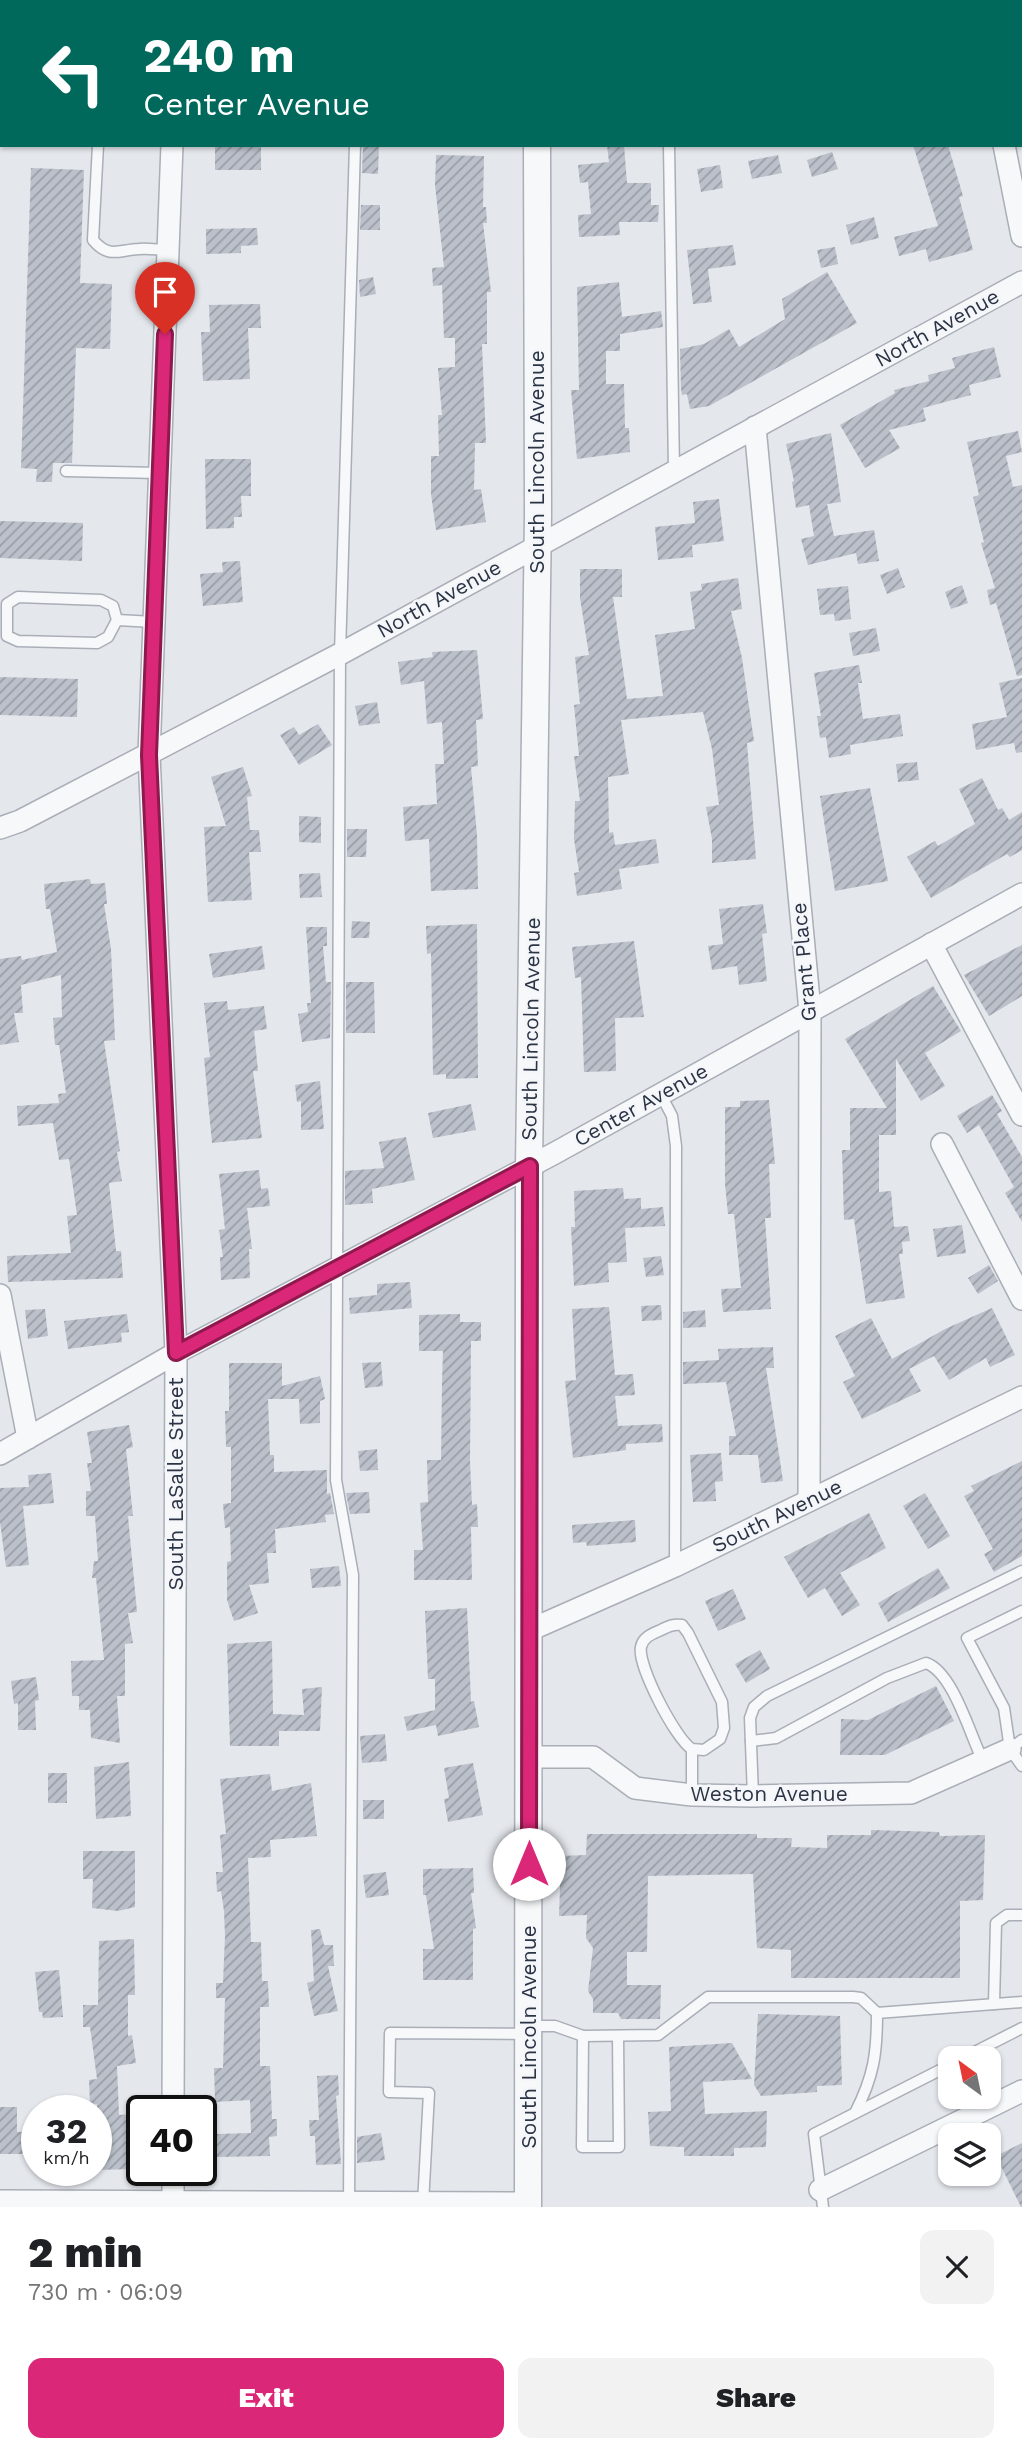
<!DOCTYPE html>
<meta charset="utf-8">
<style>
:root{--surface:#fff;--page:#f2f2f2;--text:#202124;--muted:#757577;--accent:#db2777}
body{margin:0;font-family:"Work Sans",sans-serif;background:var(--page);color:var(--text);height:100vh;display:flex;flex-direction:column;font-size:26px;white-space:nowrap}
*{box-sizing:border-box;margin:0}
p{font-size:23px;color:var(--muted)}
.icon{flex:none;width:38px;height:38px;fill:none;stroke:currentColor;stroke-width:2;stroke-linecap:round;stroke-linejoin:round}
.map{position:relative;height:2207px;overflow:hidden}
.side{display:flex;flex-direction:column;background:var(--surface);flex:1}
.side>*{flex:none}
.banner{position:absolute;left:0px;top:0px;width:1022px;height:147px;box-shadow:0 2px 5px #0004;background:#00695c;color:#fff;overflow:hidden}
.needle{width:46px;rotate:327deg}
.controls{position:absolute;left:938px;top:2046px;display:grid;gap:14px}
.controls a{display:grid;place-items:center;width:63px;height:63px;border-radius:14px;background:var(--surface);box-shadow:0 2px 5px #0004;font-size:35px}
.speed{position:absolute;left:21px;top:2095px;display:flex;gap:14px;font-size:35px;font-weight:700;text-align:center}
.speed>*{display:grid;place-content:center;width:91px;height:91px;border-radius:50%;background:var(--surface);box-shadow:0 2px 5px #0004;line-height:1}
.speed small{font-size:18px;font-weight:400}
.speed .limit{border:4px solid #111;border-radius:10px;background:#fff;color:#111}
.pin{position:absolute;display:grid;place-items:center;width:60px;height:60px;color:#fff;margin:-72px -30px;border-radius:50% 50% 50% 0;rotate:-45deg;box-shadow:0 0 7px #0007}
.pin .icon{rotate:45deg}
.me{position:absolute;width:77px;margin:-38px;rotate:0deg;stroke-linejoin:round;filter:drop-shadow(0 0 5px #0008)}
.turn{display:flex;align-items:center;gap:24px;height:147px;padding:0 28px;font-size:32px}
.turn .icon{width:91px;height:91px;stroke-width:2.5}
.turn b{display:block;font-size:49px;line-height:60px}
.round{display:grid;place-items:center;flex:none;width:74px;height:74px;border-radius:14px;background:var(--page)}
.head{display:flex;align-items:center;justify-content:space-between;height:119px;padding:0 28px}
h1{font-size:42px;font-weight:800;line-height:52px}
.button{display:flex;gap:14px;margin-top:auto;padding:14px 28px}
.button a{flex:1;height:80px;border-radius:14px;background:var(--accent);color:#fff;font-size:28px;font-weight:800;line-height:80px;text-align:center}
.button a+a{background:var(--page);color:var(--text)}
.map>svg:first-child{display:block}
.building{fill:url(#building-hatch)}
.lines{fill:none;stroke-linecap:round;stroke-linejoin:round}
.service-casing{stroke:#a9aeb7;stroke-width:13}
.minor-casing{stroke:#a9aeb7;stroke-width:24}
.tertiary-casing{stroke:#a9aeb7;stroke-width:29}
.service{stroke:#f7f8fa;stroke-width:10}
.minor{stroke:#f7f8fa;stroke-width:21}
.tertiary{stroke:#f7f8fa;stroke-width:26}
.route-casing{stroke:#8e194d;stroke-width:18}
.route{stroke:#db2777;stroke-width:12}
.labels{text-anchor:middle;stroke-width:5;stroke-linejoin:round;paint-order:stroke}
.street-label{font-size:21px;fill:#2b3445;stroke:#f4f6f9}
</style>
<div class="map">
<svg width="1022" height="2207" viewBox="0 0 1022 2207">
<defs>
<pattern id="building-hatch" width="6" height="6" patternUnits="userSpaceOnUse" patternTransform="scale(1.75)"><rect width="6" height="6" fill="#bbc0ca"/><path d="M-1 1l2-2M0 6l6-6M5 7l2-2" fill="none" stroke="#989da6"/></pattern>
</defs>
<rect width="100%" height="100%" fill="#e4e7ec"/>
<g class="building">
<polygon points="261,145 261,170 215,170 215,146"/>
<polygon points="363,145 379,145 378,174 362,173"/>
<polygon points="607,145 624,145 627,183 651,183 651,205 659,205 658,222 619,222 620,235 579,237 578,215 591,214 588,182 580,183 578,165 609,162"/>
<polygon points="913,145 948,145 963,196 959,197 973,250 929,262 926,249 899,256 894,237 938,226"/>
<polygon points="832,152 838,169 812,177 807,160"/>
<polygon points="436,155 484,156 483,207 486,207 487,223 483,223 491,292 487,292 487,344 482,344 486,443 475,443 474,490 481,489 486,522 436,530 431,494 431,456 439,456 438,415 442,415 438,368 455,367 455,338 444,338 442,285 433,286 432,268 444,267 435,185"/>
<polygon points="778,155 782,173 752,179 748,161"/>
<polygon points="720,165 723,188 701,192 697,169"/>
<polygon points="31,168 84,170 80,283 112,284 110,349 76,348 72,463 53,463 52,482 36,482 37,469 21,468"/>
<polygon points="361,205 380,205 380,230 360,230"/>
<polygon points="874,217 879,238 851,245 846,225"/>
<polygon points="257,228 258,245 241,246 241,253 206,254 206,229"/>
<polygon points="733,245 736,265 708,269 712,302 693,304 687,250"/>
<polygon points="835,247 838,264 821,268 817,250"/>
<polygon points="827,272 857,323 709,406 690,409 687,394 682,395 681,389 680,349 704,344 729,329 739,347 785,319 782,299"/>
<polygon points="373,277 376,294 360,297 359,280"/>
<polygon points="619,282 622,317 661,311 663,327 620,334 620,351 606,351 606,384 624,384 625,428 629,428 630,452 577,459 571,390 579,390 577,287"/>
<polygon points="260,304 261,328 248,328 250,379 203,381 201,332 210,332 209,305"/>
<polygon points="994,347 1001,377 969,385 971,395 923,408 926,421 889,430 900,448 865,468 840,425 895,393 894,390 929,381 928,375 955,368 952,358"/>
<polygon points="1018,431 1022,452 1006,456 1013,487 1022,485 1022,675 1017,676 996,603 990,605 987,590 995,588 981,543 984,542 973,497 979,495 967,442"/>
<polygon points="831,433 841,502 827,504 834,536 874,530 879,561 858,564 856,553 808,565 801,539 814,536 809,505 796,508 792,482 794,481 786,444"/>
<polygon points="205,459 251,459 251,496 241,496 242,517 234,517 234,528 206,529"/>
<polygon points="719,499 724,541 692,545 693,557 658,560 655,527 695,523 693,502"/>
<polygon points="0,521 83,523 82,561 0,558"/>
<polygon points="240,561 243,602 203,606 200,574 223,572 222,562"/>
<polygon points="898,568 905,587 887,594 880,575"/>
<polygon points="580,569 622,569 622,597 613,597 627,699 663,696 655,635 695,629 690,592 702,590 701,584 738,578 742,609 731,611 742,658 754,741 747,743 756,859 712,863 712,839 706,807 719,805 712,749 703,712 621,720 629,774 608,777 609,833 613,832 615,845 656,839 659,863 619,869 622,889 577,896 574,873 579,872 574,839 575,801 580,801 574,756 579,756 574,705 580,704 575,657 589,655 580,598"/>
<polygon points="962,585 968,603 951,609 945,592"/>
<polygon points="848,586 851,619 835,621 834,614 820,615 817,589"/>
<polygon points="876,628 880,651 853,656 849,633"/>
<polygon points="477,650 483,719 476,720 478,766 471,767 477,835 478,889 431,891 429,839 405,841 403,807 437,804 435,764 444,764 442,722 427,724 424,681 401,685 398,662 433,657 432,652"/>
<polygon points="859,665 862,683 858,683 863,719 900,714 903,736 850,745 851,754 829,758 826,737 820,738 817,716 821,716 814,673"/>
<polygon points="0,677 78,679 77,717 0,715"/>
<polygon points="1022,678 1022,752 1016,753 1014,743 976,750 972,724 1007,717 999,683"/>
<polygon points="377,702 380,723 359,726 355,706"/>
<polygon points="318,724 332,745 299,765 280,735 294,727 299,735"/>
<polygon points="917,762 919,780 898,782 896,764"/>
<polygon points="243,767 252,796 247,797 250,830 259,830 261,852 249,852 252,900 208,902 204,827 226,826 211,777"/>
<polygon points="982,778 998,810 1002,808 1009,820 1022,812 1022,850 1010,857 1007,854 931,898 907,857 935,841 938,846 975,824 959,789"/>
<polygon points="870,788 888,881 835,891 820,796"/>
<polygon points="299,816 321,817 321,843 299,842"/>
<polygon points="347,829 367,829 366,857 347,857"/>
<polygon points="320,873 322,897 300,898 299,874"/>
<polygon points="90,879 91,884 105,883 107,904 104,904 111,949 115,1040 104,1041 120,1151 117,1152 122,1181 109,1183 116,1251 121,1251 123,1278 8,1282 7,1256 71,1253 67,1216 77,1215 69,1159 59,1160 53,1123 18,1126 17,1106 59,1103 58,1094 66,1093 59,1045 55,1045 53,1018 62,1017 61,975 21,985 23,1013 14,1013 19,1042 0,1045 0,959 21,956 22,960 57,952 50,909 46,909 44,884"/>
<polygon points="763,904 767,933 762,934 767,981 739,985 737,966 712,970 708,946 723,944 719,909"/>
<polygon points="352,921 370,922 369,938 351,938"/>
<polygon points="477,924 478,1078 446,1079 446,1074 433,1075 431,953 427,954 426,926"/>
<polygon points="306,927 327,927 327,946 323,946 326,982 331,982 330,1038 302,1042 298,1014 308,1012 307,1003 311,1003"/>
<polygon points="634,941 644,1017 615,1018 616,1071 584,1072 581,977 575,978 572,947"/>
<polygon points="1022,945 1022,996 989,1016 964,975"/>
<polygon points="262,946 265,969 213,978 209,954"/>
<polygon points="346,982 374,982 375,1033 346,1033"/>
<polygon points="933,986 961,1031 925,1053 945,1086 921,1101 896,1059 896,1135 879,1135 879,1192 891,1191 894,1227 908,1226 910,1241 902,1242 903,1254 899,1254 905,1298 866,1304 854,1219 844,1220 842,1150 850,1150 850,1108 887,1108 845,1039"/>
<polygon points="227,1001 228,1010 264,1006 267,1029 254,1031 258,1071 253,1071 262,1138 212,1143 204,1058 210,1057 204,1003"/>
<polygon points="320,1081 324,1129 301,1130 301,1101 297,1102 295,1085"/>
<polygon points="992,1095 1002,1111 997,1114 1022,1157 1022,1222 1005,1193 1014,1187 979,1125 967,1133 957,1116"/>
<polygon points="769,1100 775,1164 769,1164 771,1218 765,1218 771,1309 723,1312 721,1289 741,1288 734,1214 728,1214 725,1184 725,1107 740,1107 740,1101"/>
<polygon points="471,1104 476,1130 433,1138 428,1113"/>
<polygon points="406,1137 415,1180 372,1189 373,1203 345,1205 345,1171 384,1168 379,1142"/>
<polygon points="259,1170 261,1189 268,1188 270,1206 247,1208 252,1249 249,1249 250,1278 221,1280 220,1257 223,1257 219,1230 225,1229 219,1174"/>
<polygon points="623,1188 624,1199 641,1198 641,1209 663,1207 665,1226 625,1228 627,1262 608,1263 609,1282 574,1286 571,1227 575,1227 574,1191"/>
<polygon points="962,1225 966,1253 937,1257 933,1229"/>
<polygon points="661,1256 664,1275 646,1277 643,1258"/>
<polygon points="989,1265 998,1281 978,1294 968,1278"/>
<polygon points="410,1282 412,1308 350,1314 349,1298 377,1295 377,1284"/>
<polygon points="661,1305 662,1320 642,1321 641,1306"/>
<polygon points="609,1307 615,1375 633,1374 635,1395 615,1396 618,1426 662,1424 663,1442 626,1444 626,1450 573,1458 565,1381 576,1380 572,1309"/>
<polygon points="992,1308 1015,1355 990,1367 986,1358 949,1380 934,1356 909,1369 921,1391 862,1419 843,1382 855,1376 835,1336 871,1318 892,1359 945,1329"/>
<polygon points="45,1309 48,1336 28,1339 25,1310"/>
<polygon points="705,1310 706,1327 683,1328 683,1312"/>
<polygon points="127,1314 129,1332 121,1333 122,1342 68,1349 64,1321"/>
<polygon points="460,1314 460,1322 481,1322 481,1341 471,1341 470,1462 472,1505 477,1504 478,1527 471,1527 472,1580 414,1580 414,1550 423,1550 420,1503 428,1502 427,1460 441,1460 442,1382 443,1351 419,1351 419,1315"/>
<polygon points="773,1347 774,1368 766,1368 783,1481 761,1483 758,1455 729,1455 729,1436 736,1436 726,1382 683,1384 683,1362 719,1360 718,1349"/>
<polygon points="381,1362 383,1386 365,1388 362,1363"/>
<polygon points="229,1363 282,1363 282,1386 320,1376 325,1399 320,1401 320,1423 300,1424 299,1399 268,1399 270,1455 274,1455 274,1472 327,1470 327,1494 330,1493 334,1514 325,1515 326,1522 275,1529 276,1553 267,1553 269,1583 249,1585 258,1613 234,1621 227,1600 227,1562 231,1561 230,1527 225,1528 223,1504 231,1503 231,1447 226,1447 225,1411 229,1411"/>
<polygon points="129,1425 133,1447 126,1449 133,1516 128,1516 137,1612 128,1613 133,1643 125,1644 125,1696 117,1696 120,1743 91,1738 90,1710 79,1710 79,1696 72,1696 71,1661 104,1660 96,1578 92,1578 94,1561 98,1561 95,1516 86,1516 86,1491 91,1491 87,1463 92,1463 87,1432"/>
<polygon points="377,1449 378,1470 360,1471 358,1451"/>
<polygon points="721,1453 723,1481 715,1482 716,1501 693,1502 690,1455"/>
<polygon points="1022,1461 1022,1556 994,1572 984,1554 993,1549 964,1496 974,1491 971,1486"/>
<polygon points="51,1473 54,1503 23,1506 29,1565 6,1567 0,1522 0,1488 29,1487 28,1475"/>
<polygon points="369,1492 370,1513 350,1514 346,1493"/>
<polygon points="925,1493 950,1536 928,1549 903,1506"/>
<polygon points="869,1513 886,1548 840,1573 860,1605 842,1616 825,1588 808,1598 784,1557"/>
<polygon points="635,1520 636,1542 587,1546 586,1542 573,1543 572,1525"/>
<polygon points="339,1566 341,1586 312,1588 310,1569"/>
<polygon points="938,1568 950,1588 888,1622 878,1603"/>
<polygon points="733,1589 746,1619 718,1631 705,1601"/>
<polygon points="467,1608 471,1702 474,1701 479,1727 438,1736 436,1725 407,1731 404,1717 435,1710 435,1679 428,1679 425,1611"/>
<polygon points="272,1641 273,1714 304,1715 302,1689 322,1687 320,1731 279,1731 279,1746 230,1746 227,1644"/>
<polygon points="760,1650 770,1669 746,1683 735,1664"/>
<polygon points="36,1677 39,1700 35,1701 36,1730 18,1730 18,1703 14,1704 11,1681"/>
<polygon points="936,1686 954,1721 885,1755 840,1755 841,1719 868,1720"/>
<polygon points="385,1734 387,1761 362,1763 360,1736"/>
<polygon points="129,1762 131,1816 96,1819 94,1767"/>
<polygon points="473,1763 483,1815 448,1822 444,1799 449,1798 444,1768"/>
<rect x="48" y="1773" width="19" height="30"/>
<polygon points="270,1774 272,1791 311,1783 317,1836 270,1840 271,1857 248,1858 251,1942 261,1942 262,1981 268,1981 269,2007 260,2007 260,2066 270,2066 272,2119 277,2119 277,2136 269,2137 270,2156 217,2157 217,2134 251,2133 250,2100 215,2102 214,2068 223,2068 225,1998 216,1998 216,1983 223,1983 225,1936 224,1911 221,1891 217,1892 216,1872 223,1872 220,1835 226,1834 220,1779"/>
<rect x="363" y="1800" width="21" height="19"/>
<polygon points="871,1830 939,1832 940,1836 985,1835 983,1900 960,1901 960,1978 791,1978 791,1950 757,1948 753,1874 648,1876 647,1952 627,1952 627,1985 661,1985 660,2019 621,2019 618,2013 593,2013 593,1999 588,1991 593,1948 586,1938 587,1915 559,1916 561,1856 586,1855 587,1834 757,1834 757,1838 792,1838 791,1847 827,1848 827,1835 871,1835"/>
<polygon points="83,1851 135,1851 135,1907 118,1911 92,1908 93,1879 83,1879"/>
<polygon points="473,1868 474,1893 471,1893 476,1928 473,1929 473,1980 423,1980 423,1949 434,1949 426,1895 423,1895 423,1869"/>
<polygon points="386,1872 389,1895 366,1898 363,1875"/>
<polygon points="320,1929 324,1945 333,1945 334,1966 328,1966 338,2011 314,2016 307,1983 314,1981 311,1930"/>
<polygon points="134,1939 135,1995 128,1995 128,2036 132,2035 136,2063 117,2066 119,2115 133,2114 134,2169 97,2170 97,2104 90,2105 89,2080 97,2079 90,2027 83,2027 83,2005 98,2005 99,1941"/>
<polygon points="59,1970 63,2017 43,2018 42,2012 39,2012 35,1972"/>
<polygon points="758,2014 840,2016 842,2085 817,2086 817,2092 761,2096 754,2085"/>
<polygon points="732,2043 752,2079 703,2082 705,2114 767,2111 766,2147 734,2148 734,2156 684,2156 684,2147 650,2146 648,2112 671,2111 669,2047"/>
<polygon points="338,2075 339,2095 336,2096 341,2164 316,2165 315,2136 310,2136 309,2120 319,2120 317,2076"/>
<polygon points="0,2107 17,2107 17,2132 37,2131 37,2154 0,2154"/>
<polygon points="381,2133 385,2160 357,2163 357,2137"/>
<polygon points="1022,2143 1022,2207 1021,2207 996,2156"/>
</g>
<g class="lines">
<g class="service-casing">
<g id="service">
<polyline points="765,0 766,2"/>
<polyline points="360,2 360,0"/>
<path d="M98 145 93 240C109 259 118 250 139 249 148 248 159 250 168 250"/>
<polyline points="669,145 674,471"/>
<polyline points="66,471 159,473"/>
<polyline points="117,620 113,606 101,600 18,597 7,604 7,636 18,641 97,643 108,637 117,620 154,622"/>
<polyline points="661,1095 672,1116 676,1146 675,1566"/>
<polyline points="1022,1611 967,1638 1004,1708 1010,1749 1022,1740"/>
<path d="M751 1741 776 1738 887 1678 926 1663C953 1672 970 1735 983 1761"/>
<path d="M692 1749C676 1740 637 1665 641 1647 643 1637 652 1634 661 1630 669 1626 673 1624 682 1625L688 1633 722 1702 724 1728 720 1739 704 1750 692 1749V1795"/>
<polyline points="1010,1749 1022,1766"/>
<polyline points="753,1796 750,1718 754,1707 767,1696 1022,1571"/>
<polyline points="994,2004 996,1923 1007,1915 1022,1915"/>
<polyline points="529,2026 555,2026 583,2036 658,2035 708,1997 853,1997 861,1998 877,2013 1022,2002"/>
<polyline points="583,2036 582,2147 619,2147 618,2036"/>
<polyline points="963,2058 1022,2028"/>
<path d="M855 2113C874 2076 877 2053 877 2013"/>
<polyline points="349,2204 353,1575 336,1480 340,654 355,145"/>
<polyline points="423,2204 429,2093 389,2092 390,2033 529,2034"/>
<polyline points="823,2207 814,2134 950,2065"/>
</g>
</g>
<g class="minor-casing">
<g id="minor">
<polyline points="975,0 975,2"/>
<polyline points="178,2 178,0"/>
<polyline points="172,145 149,755 176,1353 173,2110"/>
<polyline points="1004,145 1022,236"/>
<polyline points="755,427 810,1011 809,1500"/>
<polyline points="0,828 20,821 340,654 1022,282"/>
<polyline points="931,944 1022,1115"/>
<polyline points="942,1144 1022,1299"/>
<polyline points="0,1295 28,1438"/>
<polyline points="0,1454 176,1353 555,1153 1022,894"/>
<polyline points="530,1630 675,1566 1022,1397"/>
<polyline points="529,1757 593,1757 635,1788 692,1795 753,1796 911,1793 1010,1749"/>
<polyline points="820,2190 1022,2091"/>
<polyline points="0,2201 528,2203"/>
<polyline points="173,2207 173,2170"/>
</g>
</g>
<g class="tertiary-casing">
<g id="tertiary">
<polyline points="542,2 542,0"/>
<polyline points="528,2207 529,1166 538,515 537,145"/>
</g>
</g>
<use href="#service" class="service"/>
<use href="#minor" class="minor"/>
<use href="#tertiary" class="tertiary"/>
</g>
<g class="lines">
<g class="route-casing">
<polyline id="route" points="165,334 149,755 176,1353 530,1166 529,1864"/>
</g>
<use href="#route" class="route"/>
</g>
<g class="labels">
<g class="street-label">
<text transform="translate(937 328) rotate(-29)" y="7">North Avenue</text>
<text transform="translate(537 462) rotate(-90)" y="7">South Lincoln Avenue</text>
<text transform="translate(439 599) rotate(-29)" y="7">North Avenue</text>
<text transform="translate(804 962) rotate(-95)" y="7">Grant Place</text>
<text transform="translate(531 1029) rotate(-89)" y="7">South Lincoln Avenue</text>
<text transform="translate(641 1105) rotate(-29)" y="7">Center Avenue</text>
<text transform="translate(176 1484) rotate(-90)" y="7">South LaSalle Street</text>
<text transform="translate(777 1516) rotate(-26)" y="7">South Avenue</text>
<text x="769" y="1801">Weston Avenue</text>
<text transform="translate(529 2037) rotate(-90)" y="7">South Lincoln Avenue</text>
</g>
</g>
</svg>
<div class="controls">
<a><svg class="needle" viewBox="-14 -14 28 28"><path d="M0-13l5 13h-10z" fill="#e53935"/><path d="M0 13l5-13h-10z" fill="#757577"/></svg></a>
<a><svg class="icon" aria-label="layers" viewBox="0 0 24 24"><path d="M12 4l9 5-9 5-9-5zM3 14l9 5 9-5"/></svg></a>
</div>
<div class="speed"><div>32<small>km/h</small></div><div class="limit">40</div></div>
<div class="pin" style="left:165px;top:334px;background:#d93025"><svg class="icon" aria-label="arrive" viewBox="0 0 24 24"><path d="M6 21V4h12l-3 4 3 4H6"/></svg></div>
<svg class="me" style="left:529px;top:1864px" viewBox="-20 -20 40 40"><circle r="19" fill="#fff"/><path d="M0-13L10 11 0 6-10 11z" fill="#db2777"/></svg>
<div class="banner">
<div class="turn"><svg class="icon" aria-label="left" viewBox="0 0 24 24"><path d="M17 20v-9H6M10 6l-5 5 5 5"/></svg><div><b>240 m</b>Center Avenue</div></div>
</div>
</div>
<section class="side">
<div class="head"><div><h1>2 min</h1><p>730 m · 06:09</p></div><a class="round"><svg class="icon" aria-label="close" viewBox="0 0 24 24"><path d="M6 6l12 12M18 6L6 18"/></svg></a></div>
<div class="button"><a>Exit</a><a>Share</a></div>
</section>
